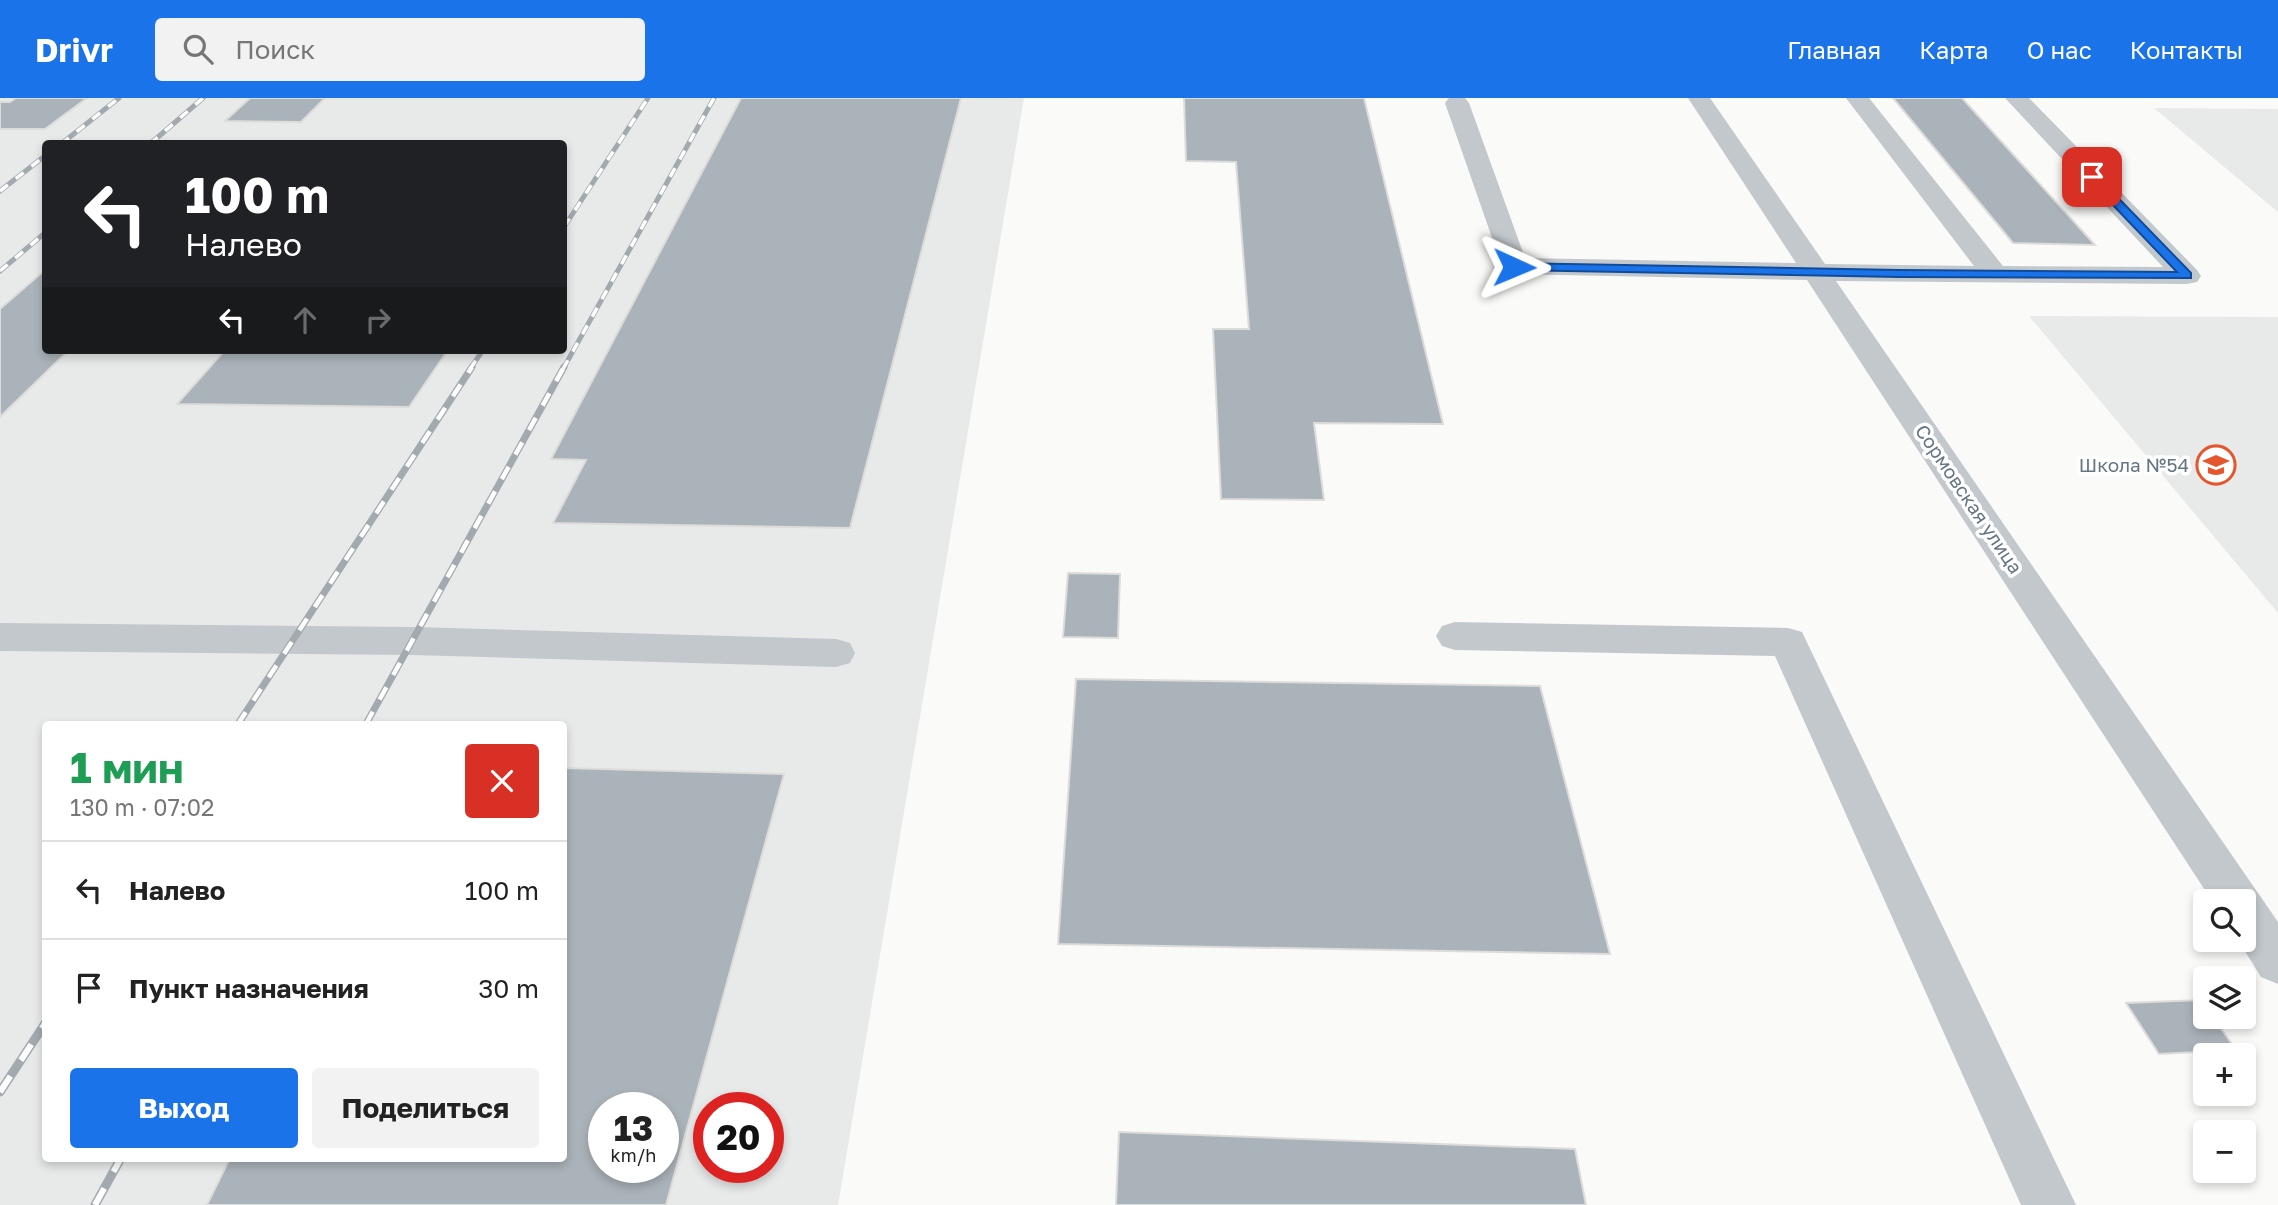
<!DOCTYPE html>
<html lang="ru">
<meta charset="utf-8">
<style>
:root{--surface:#fff;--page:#f2f2f2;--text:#222;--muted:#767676;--line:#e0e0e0;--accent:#1a73e8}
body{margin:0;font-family:"Golos Text",sans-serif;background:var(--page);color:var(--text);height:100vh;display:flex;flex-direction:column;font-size:26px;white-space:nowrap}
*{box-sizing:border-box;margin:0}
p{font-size:23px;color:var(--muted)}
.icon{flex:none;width:38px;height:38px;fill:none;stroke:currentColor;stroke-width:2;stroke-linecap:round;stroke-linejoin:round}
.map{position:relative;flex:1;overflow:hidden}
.panel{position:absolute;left:42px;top:623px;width:525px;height:441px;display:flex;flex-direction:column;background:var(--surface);border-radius:7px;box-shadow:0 4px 10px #0003}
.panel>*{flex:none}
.hud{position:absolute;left:42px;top:42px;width:525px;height:214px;border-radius:7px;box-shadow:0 4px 10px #0003;background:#202124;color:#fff;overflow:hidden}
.fabs{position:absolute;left:2193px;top:791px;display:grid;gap:14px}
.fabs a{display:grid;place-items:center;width:63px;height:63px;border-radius:7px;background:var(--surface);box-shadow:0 4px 10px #0003;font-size:35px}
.speed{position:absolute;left:588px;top:994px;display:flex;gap:14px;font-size:35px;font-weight:700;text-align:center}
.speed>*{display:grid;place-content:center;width:91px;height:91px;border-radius:50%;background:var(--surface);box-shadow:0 4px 10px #0003;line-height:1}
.speed small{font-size:18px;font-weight:400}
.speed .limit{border:10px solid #d22;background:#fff;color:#111}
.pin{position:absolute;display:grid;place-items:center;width:60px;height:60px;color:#fff;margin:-30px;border-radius:14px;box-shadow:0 4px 10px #0006}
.me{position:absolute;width:77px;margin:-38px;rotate:91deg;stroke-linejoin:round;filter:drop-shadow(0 0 5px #0008)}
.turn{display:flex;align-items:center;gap:24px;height:147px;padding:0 28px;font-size:32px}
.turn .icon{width:91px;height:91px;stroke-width:2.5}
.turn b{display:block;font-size:49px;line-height:60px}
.lanes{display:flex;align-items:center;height:66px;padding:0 28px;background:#0003;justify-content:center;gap:35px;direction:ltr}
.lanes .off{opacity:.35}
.round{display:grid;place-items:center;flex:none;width:74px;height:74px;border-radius:7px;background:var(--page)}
.headline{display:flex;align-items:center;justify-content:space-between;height:119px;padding:0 28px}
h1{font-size:42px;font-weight:700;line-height:52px;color:#1e9e55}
.button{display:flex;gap:14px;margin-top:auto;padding:14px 28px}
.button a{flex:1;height:80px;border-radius:7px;background:var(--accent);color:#fff;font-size:28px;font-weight:700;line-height:80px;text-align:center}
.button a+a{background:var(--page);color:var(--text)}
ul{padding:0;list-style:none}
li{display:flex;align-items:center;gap:21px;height:98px;padding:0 28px;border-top:2px solid var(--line)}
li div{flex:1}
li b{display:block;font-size:26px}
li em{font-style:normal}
header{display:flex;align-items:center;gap:42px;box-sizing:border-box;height:98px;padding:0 35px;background:var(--accent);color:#fff}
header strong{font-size:33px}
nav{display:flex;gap:38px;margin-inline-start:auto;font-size:24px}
.search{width:490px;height:63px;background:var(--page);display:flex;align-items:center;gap:18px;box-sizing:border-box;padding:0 24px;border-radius:7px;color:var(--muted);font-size:26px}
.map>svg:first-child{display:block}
.built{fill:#e8e9e9;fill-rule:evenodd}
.building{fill:#aab3b9;stroke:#dcdcda;stroke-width:2;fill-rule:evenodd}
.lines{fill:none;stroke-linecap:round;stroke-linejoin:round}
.minor{fill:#c3c8cc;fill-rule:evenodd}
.rail-far2-casing{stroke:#a2aab0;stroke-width:5}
.rail-far1-casing{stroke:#a2aab0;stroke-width:7}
.rail-casing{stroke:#a2aab0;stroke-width:9}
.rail-far2{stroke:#fff;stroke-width:3.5;stroke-dasharray:10;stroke-linecap:butt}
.rail-far1{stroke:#fff;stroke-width:4.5;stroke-dasharray:14;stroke-linecap:butt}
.rail{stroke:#fff;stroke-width:6;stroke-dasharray:19;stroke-linecap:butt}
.route{fill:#1a73e8;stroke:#114b97;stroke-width:2}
.labels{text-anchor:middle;stroke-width:7;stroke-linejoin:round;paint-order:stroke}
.poi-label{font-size:19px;fill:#657683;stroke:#fff;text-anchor:end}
.street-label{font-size:19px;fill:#657683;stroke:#fff}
</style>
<header>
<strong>Drivr</strong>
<div class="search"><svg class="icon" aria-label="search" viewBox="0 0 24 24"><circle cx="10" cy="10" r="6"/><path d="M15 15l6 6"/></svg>Поиск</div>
<nav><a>Главная</a><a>Карта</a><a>О нас</a><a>Контакты</a></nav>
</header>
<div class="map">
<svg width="2278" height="1107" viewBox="0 0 2278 1107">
<rect width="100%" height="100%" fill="#fafaf8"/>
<g class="built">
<path d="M0 0H1024L838 1107H0ZM46 46H564V252H46ZM46 626H564V1060H46ZM604 1010H663V1069H604ZM709 1010H768V1069H709Z"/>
<polygon points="2154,10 2278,11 2278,114"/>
<polygon points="2029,218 2278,219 2278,515"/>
</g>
<g class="building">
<polygon points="16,0 87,0 45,31 0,31 0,4 10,4"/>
<polygon points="250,0 325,0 301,24 225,23"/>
<polygon points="741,0 961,0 850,430 553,425 586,362 551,361"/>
<polygon points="1184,0 1364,0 1443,326 1314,325 1324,402 1221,401 1213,231 1249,231 1236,64 1186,63"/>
<polygon points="1893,0 1962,0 2095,147 2013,145"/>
<polygon points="46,171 46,252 69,252 0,319 0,211"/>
<polygon points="225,252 448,252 409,309 177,306"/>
<polygon points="1068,475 1120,476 1118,540 1063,539"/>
<polygon points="1076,581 1540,588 1610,856 1058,846"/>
<path d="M564 670 784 676 666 1107H207L230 1060H564ZM604 1010H663V1069H604Z"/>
<polygon points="2202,902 2205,906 2205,919 2213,919 2236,952 2159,956 2126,905"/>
<polygon points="1119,1034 1575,1051 1586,1107 1116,1107"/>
</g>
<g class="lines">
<g class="minor">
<polygon points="1449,0 1465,0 1469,5 1525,160 1796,165 1688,0 1710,0 1825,166 1974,168 1846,0 1869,0 2003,168 2163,169 2005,0 2029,0 2197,172 2201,178 2197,184 2187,186 1836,183 2278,824 2278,886 2261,879 2238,842 2244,842 2244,803 2212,803 1807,182 1514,176 1504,174 1445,5"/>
<polygon points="1455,524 1788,530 1802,534 2076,1107 2021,1107 1775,558 1455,552 1442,548 1436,538 1442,528"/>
<polygon points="0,525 413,529 836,541 850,545 855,555 850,565 836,569 413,557 0,553"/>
</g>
<g class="rail-far2-casing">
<g id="rail-far2">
<polyline points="61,46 119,0"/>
<polyline points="150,46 203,0"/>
<polyline points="0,93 46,57"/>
<polyline points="564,129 648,0"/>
<polyline points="0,173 46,134"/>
<polyline points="470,271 483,252"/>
<polyline points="563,271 714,0"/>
</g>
</g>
<g class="rail-far1-casing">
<g id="rail-far1">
<polyline points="238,626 472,269"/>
<polyline points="366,626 564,269"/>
</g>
</g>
<g class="rail-casing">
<g id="rail">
<polyline points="0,994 46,924"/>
<polyline points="95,1107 121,1060"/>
</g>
</g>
<use href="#rail-far2" class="rail-far2"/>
<use href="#rail-far1" class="rail-far1"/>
<use href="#rail" class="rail"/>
</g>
<polygon class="route" points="2088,77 2096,77 2191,175 2191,180 1899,179 1514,172 1508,169 1514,165 1899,172 2177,174 2088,81"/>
<defs>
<g id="school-ring" transform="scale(2.0125)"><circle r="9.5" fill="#fff" stroke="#e4572e" stroke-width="1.5"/><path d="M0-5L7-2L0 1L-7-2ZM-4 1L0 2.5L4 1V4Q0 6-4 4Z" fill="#e4572e"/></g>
</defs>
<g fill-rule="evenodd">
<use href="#school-ring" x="2216" y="367"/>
</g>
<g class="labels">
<g class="poi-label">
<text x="2189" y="374">Школа №54</text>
</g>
<g class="street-label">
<text transform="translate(1969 401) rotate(56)" y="7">Сормовская улица</text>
</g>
</g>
</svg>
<div class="fabs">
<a><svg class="icon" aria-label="search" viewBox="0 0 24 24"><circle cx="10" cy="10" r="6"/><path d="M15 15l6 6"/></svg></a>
<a><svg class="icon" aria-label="layers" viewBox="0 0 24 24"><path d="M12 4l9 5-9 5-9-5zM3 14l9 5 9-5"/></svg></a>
<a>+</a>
<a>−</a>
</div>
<div class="speed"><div>13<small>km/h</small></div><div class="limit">20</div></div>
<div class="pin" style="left:2092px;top:79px;background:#d93025"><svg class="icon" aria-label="arrive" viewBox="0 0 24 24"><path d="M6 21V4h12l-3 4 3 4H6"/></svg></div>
<svg class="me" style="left:1514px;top:169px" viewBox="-20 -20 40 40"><path d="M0-17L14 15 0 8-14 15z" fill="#1a73e8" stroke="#fff" stroke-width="4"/></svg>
<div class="hud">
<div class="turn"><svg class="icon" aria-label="left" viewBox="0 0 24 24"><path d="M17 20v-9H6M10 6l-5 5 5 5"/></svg><div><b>100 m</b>Налево</div></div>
<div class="lanes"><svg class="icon" aria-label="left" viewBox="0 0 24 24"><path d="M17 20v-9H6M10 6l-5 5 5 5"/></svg><svg class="icon off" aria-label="ahead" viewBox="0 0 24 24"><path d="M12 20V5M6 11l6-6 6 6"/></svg><svg class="icon off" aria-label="right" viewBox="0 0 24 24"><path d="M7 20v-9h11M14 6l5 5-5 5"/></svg></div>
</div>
<section class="panel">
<div class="headline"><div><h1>1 мин</h1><p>130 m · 07:02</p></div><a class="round" style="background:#d93025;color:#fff"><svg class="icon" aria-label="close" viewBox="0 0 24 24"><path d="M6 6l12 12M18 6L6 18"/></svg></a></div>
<ul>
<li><svg class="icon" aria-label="left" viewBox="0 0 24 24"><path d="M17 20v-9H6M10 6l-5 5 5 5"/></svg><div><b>Налево</b></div><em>100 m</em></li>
<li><svg class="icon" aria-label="arrive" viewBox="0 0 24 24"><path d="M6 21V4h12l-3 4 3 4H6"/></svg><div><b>Пункт назначения</b></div><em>30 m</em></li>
</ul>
<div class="button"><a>Выход</a><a>Поделиться</a></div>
</section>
</div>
